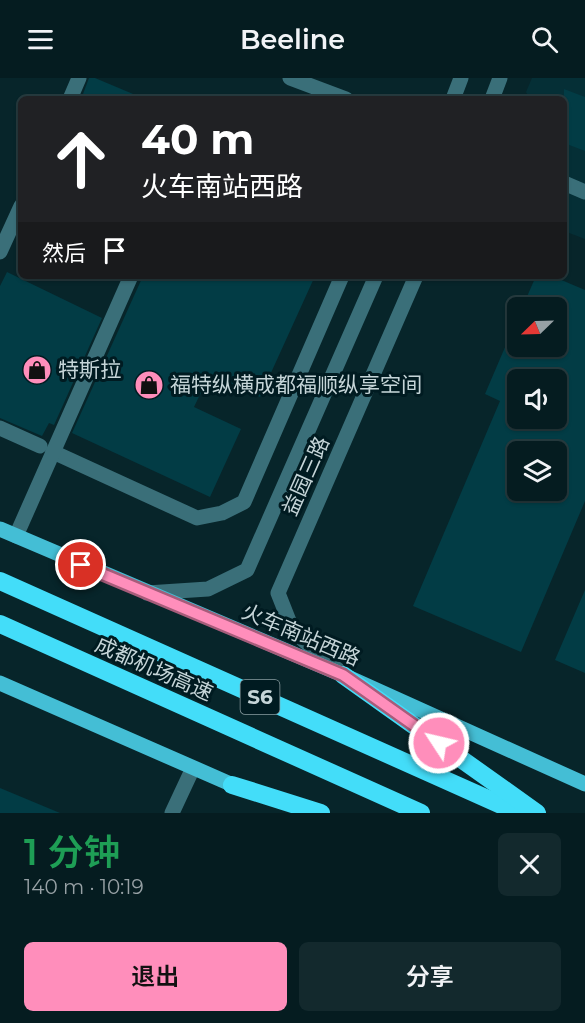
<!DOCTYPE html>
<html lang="zh">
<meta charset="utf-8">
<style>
:root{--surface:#051c20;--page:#13292d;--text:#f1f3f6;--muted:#97a1a5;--line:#263a3e;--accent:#ff8ebb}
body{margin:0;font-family:Montserrat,"Noto Sans SC",sans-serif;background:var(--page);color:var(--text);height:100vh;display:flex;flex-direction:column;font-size:22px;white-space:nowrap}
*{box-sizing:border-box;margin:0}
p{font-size:20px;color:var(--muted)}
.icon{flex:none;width:33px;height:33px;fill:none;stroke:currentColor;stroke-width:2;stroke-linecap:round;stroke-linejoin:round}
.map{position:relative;height:735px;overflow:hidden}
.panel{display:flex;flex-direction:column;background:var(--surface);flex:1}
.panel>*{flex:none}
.top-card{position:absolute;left:18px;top:18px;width:549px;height:183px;border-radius:9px;box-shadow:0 2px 4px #0004,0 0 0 2px var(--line);background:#202124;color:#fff;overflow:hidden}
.needle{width:39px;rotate:247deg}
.fabs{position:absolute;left:507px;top:219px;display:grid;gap:12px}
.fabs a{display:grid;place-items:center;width:60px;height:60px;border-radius:9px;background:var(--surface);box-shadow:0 2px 4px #0004,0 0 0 2px var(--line);font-size:30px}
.pin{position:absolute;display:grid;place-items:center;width:51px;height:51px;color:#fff;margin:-26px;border:3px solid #fff;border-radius:50%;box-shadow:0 2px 6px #0007}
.me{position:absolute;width:66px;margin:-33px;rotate:305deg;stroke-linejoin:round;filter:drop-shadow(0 0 4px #0008)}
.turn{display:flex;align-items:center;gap:21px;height:126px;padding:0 24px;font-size:27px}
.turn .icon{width:78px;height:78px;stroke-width:2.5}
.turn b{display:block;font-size:42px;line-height:51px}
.then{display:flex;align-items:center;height:57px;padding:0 24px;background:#0003;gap:12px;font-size:22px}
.round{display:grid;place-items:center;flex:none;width:63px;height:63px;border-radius:9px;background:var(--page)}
.head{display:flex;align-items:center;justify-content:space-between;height:102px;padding:0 24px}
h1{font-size:36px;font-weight:600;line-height:45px;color:#1e9e55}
.cta{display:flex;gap:12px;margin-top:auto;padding:12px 24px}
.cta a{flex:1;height:69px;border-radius:9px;background:var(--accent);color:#111;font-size:24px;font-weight:600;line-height:69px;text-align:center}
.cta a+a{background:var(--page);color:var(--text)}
header{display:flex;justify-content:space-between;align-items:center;height:78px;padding:0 24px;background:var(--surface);font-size:27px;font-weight:600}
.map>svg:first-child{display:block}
.built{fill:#052f36}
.building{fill:#023c45;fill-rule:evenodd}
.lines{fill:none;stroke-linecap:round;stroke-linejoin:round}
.minor{stroke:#3a6f79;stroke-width:15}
.major{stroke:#44bed5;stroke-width:15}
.highway{stroke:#43ddf9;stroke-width:18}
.route-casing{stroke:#a65c7a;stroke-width:15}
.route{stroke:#ff8ebb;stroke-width:10}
.labels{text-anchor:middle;stroke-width:6;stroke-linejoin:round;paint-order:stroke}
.shield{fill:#001b21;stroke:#8a9da1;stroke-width:1.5}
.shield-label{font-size:20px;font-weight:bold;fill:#c5d5d8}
.poi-label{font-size:21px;fill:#c5d5d8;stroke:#001b21;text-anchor:start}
.street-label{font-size:21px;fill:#c5d5d8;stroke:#001b21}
</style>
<header><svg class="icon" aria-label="menu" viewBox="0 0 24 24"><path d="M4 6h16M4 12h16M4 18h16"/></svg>Beeline<svg class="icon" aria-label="search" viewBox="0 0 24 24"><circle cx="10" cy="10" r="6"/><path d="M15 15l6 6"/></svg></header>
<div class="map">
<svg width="585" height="735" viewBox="0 0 585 735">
<rect width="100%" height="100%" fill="#07252a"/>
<polygon class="built" points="532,0 585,0 585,161 564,153 564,21 530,21 526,14"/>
<g class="building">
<polygon points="89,0 95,0 145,21 95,21 83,16"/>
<polygon points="564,11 585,19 585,73 564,65"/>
<polygon points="7,194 102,240 54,347 49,345 42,358 0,340 0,208"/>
<polygon points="143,198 315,198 260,319 210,296 194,329 241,351 210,419 72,355"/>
<path d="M536 198H552L585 212V423L521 574 413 528 500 323 485 316 517 241 518 268H556V230H522ZM518 302H556V340H518ZM518 374H556V412H518Z"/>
<polygon points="585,512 585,595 555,582"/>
<polygon points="0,710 60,735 0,735"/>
</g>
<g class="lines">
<g class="minor">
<polyline points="290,0 346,21"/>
<polyline points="70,21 79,0"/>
<polyline points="453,21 461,0"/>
<polyline points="492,21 500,0"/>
<polyline points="564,105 585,114"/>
<polyline points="0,174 21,128"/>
<polyline points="0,350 40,368"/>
<polyline points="53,374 197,440 222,435 244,424 342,198"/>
<polyline points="16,458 131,198"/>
<polyline points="147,515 208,511 247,492 376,198"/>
<polyline points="339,593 293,553 278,515 416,198"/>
<polyline points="172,735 193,690"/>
</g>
<g class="major">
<polyline points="0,451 343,597 585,706"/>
<polyline points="0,605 242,711"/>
</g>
<g class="highway">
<polyline points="0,503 519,735"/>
<polyline points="0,546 421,735"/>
<polyline points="343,597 537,735"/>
<polyline points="232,707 321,735"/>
</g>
</g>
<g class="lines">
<g class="route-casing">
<polyline id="route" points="81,487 343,597 439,665"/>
</g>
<use href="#route" class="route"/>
</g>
<defs>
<g id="shop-disc" transform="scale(1.5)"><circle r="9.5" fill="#ff8ebb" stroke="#001b21"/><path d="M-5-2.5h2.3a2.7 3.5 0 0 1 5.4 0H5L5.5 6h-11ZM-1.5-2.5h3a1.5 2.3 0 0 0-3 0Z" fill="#111"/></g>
</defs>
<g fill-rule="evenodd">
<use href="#shop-disc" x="37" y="292"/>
<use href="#shop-disc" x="149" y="307"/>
</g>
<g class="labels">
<rect class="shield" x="240.5" y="602" width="39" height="34" rx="4.5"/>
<g class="shield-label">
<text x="260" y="626">S6</text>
</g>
<g class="poi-label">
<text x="58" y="299">特斯拉</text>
<text x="170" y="314">福特纵横成都福顺纵享空间</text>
</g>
<g class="street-label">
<text transform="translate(306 398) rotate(-66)" y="7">益园三路</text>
<text transform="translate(301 557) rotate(23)" y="7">火车南站西路</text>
<text transform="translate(154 591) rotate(24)" y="7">成都机场高速</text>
</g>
</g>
</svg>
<div class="fabs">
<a><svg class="needle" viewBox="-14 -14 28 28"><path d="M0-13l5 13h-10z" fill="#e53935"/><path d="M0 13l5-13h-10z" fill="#97a1a5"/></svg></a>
<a><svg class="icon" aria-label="sound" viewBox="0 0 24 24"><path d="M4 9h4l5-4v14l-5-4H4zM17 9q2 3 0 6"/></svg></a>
<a><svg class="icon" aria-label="layers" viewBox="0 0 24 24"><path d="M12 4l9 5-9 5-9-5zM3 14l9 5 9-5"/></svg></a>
</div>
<div class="pin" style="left:81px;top:487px;background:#d93025"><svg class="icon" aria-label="arrive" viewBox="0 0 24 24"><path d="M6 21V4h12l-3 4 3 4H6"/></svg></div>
<svg class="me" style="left:439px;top:665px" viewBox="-20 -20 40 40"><circle r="17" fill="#ff8ebb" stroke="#fff" stroke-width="3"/><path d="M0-11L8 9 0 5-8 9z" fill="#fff"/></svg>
<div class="top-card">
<div class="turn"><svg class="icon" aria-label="ahead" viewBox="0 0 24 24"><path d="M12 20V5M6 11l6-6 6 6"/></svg><div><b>40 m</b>火车南站西路</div></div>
<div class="then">然后<svg class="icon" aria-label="arrive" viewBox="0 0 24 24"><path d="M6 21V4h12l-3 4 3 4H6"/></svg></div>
</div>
</div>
<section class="panel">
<div class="head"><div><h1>1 分钟</h1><p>140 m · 10:19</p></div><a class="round"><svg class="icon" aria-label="close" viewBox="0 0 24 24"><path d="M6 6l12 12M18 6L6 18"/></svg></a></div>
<div class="cta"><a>退出</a><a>分享</a></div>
</section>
